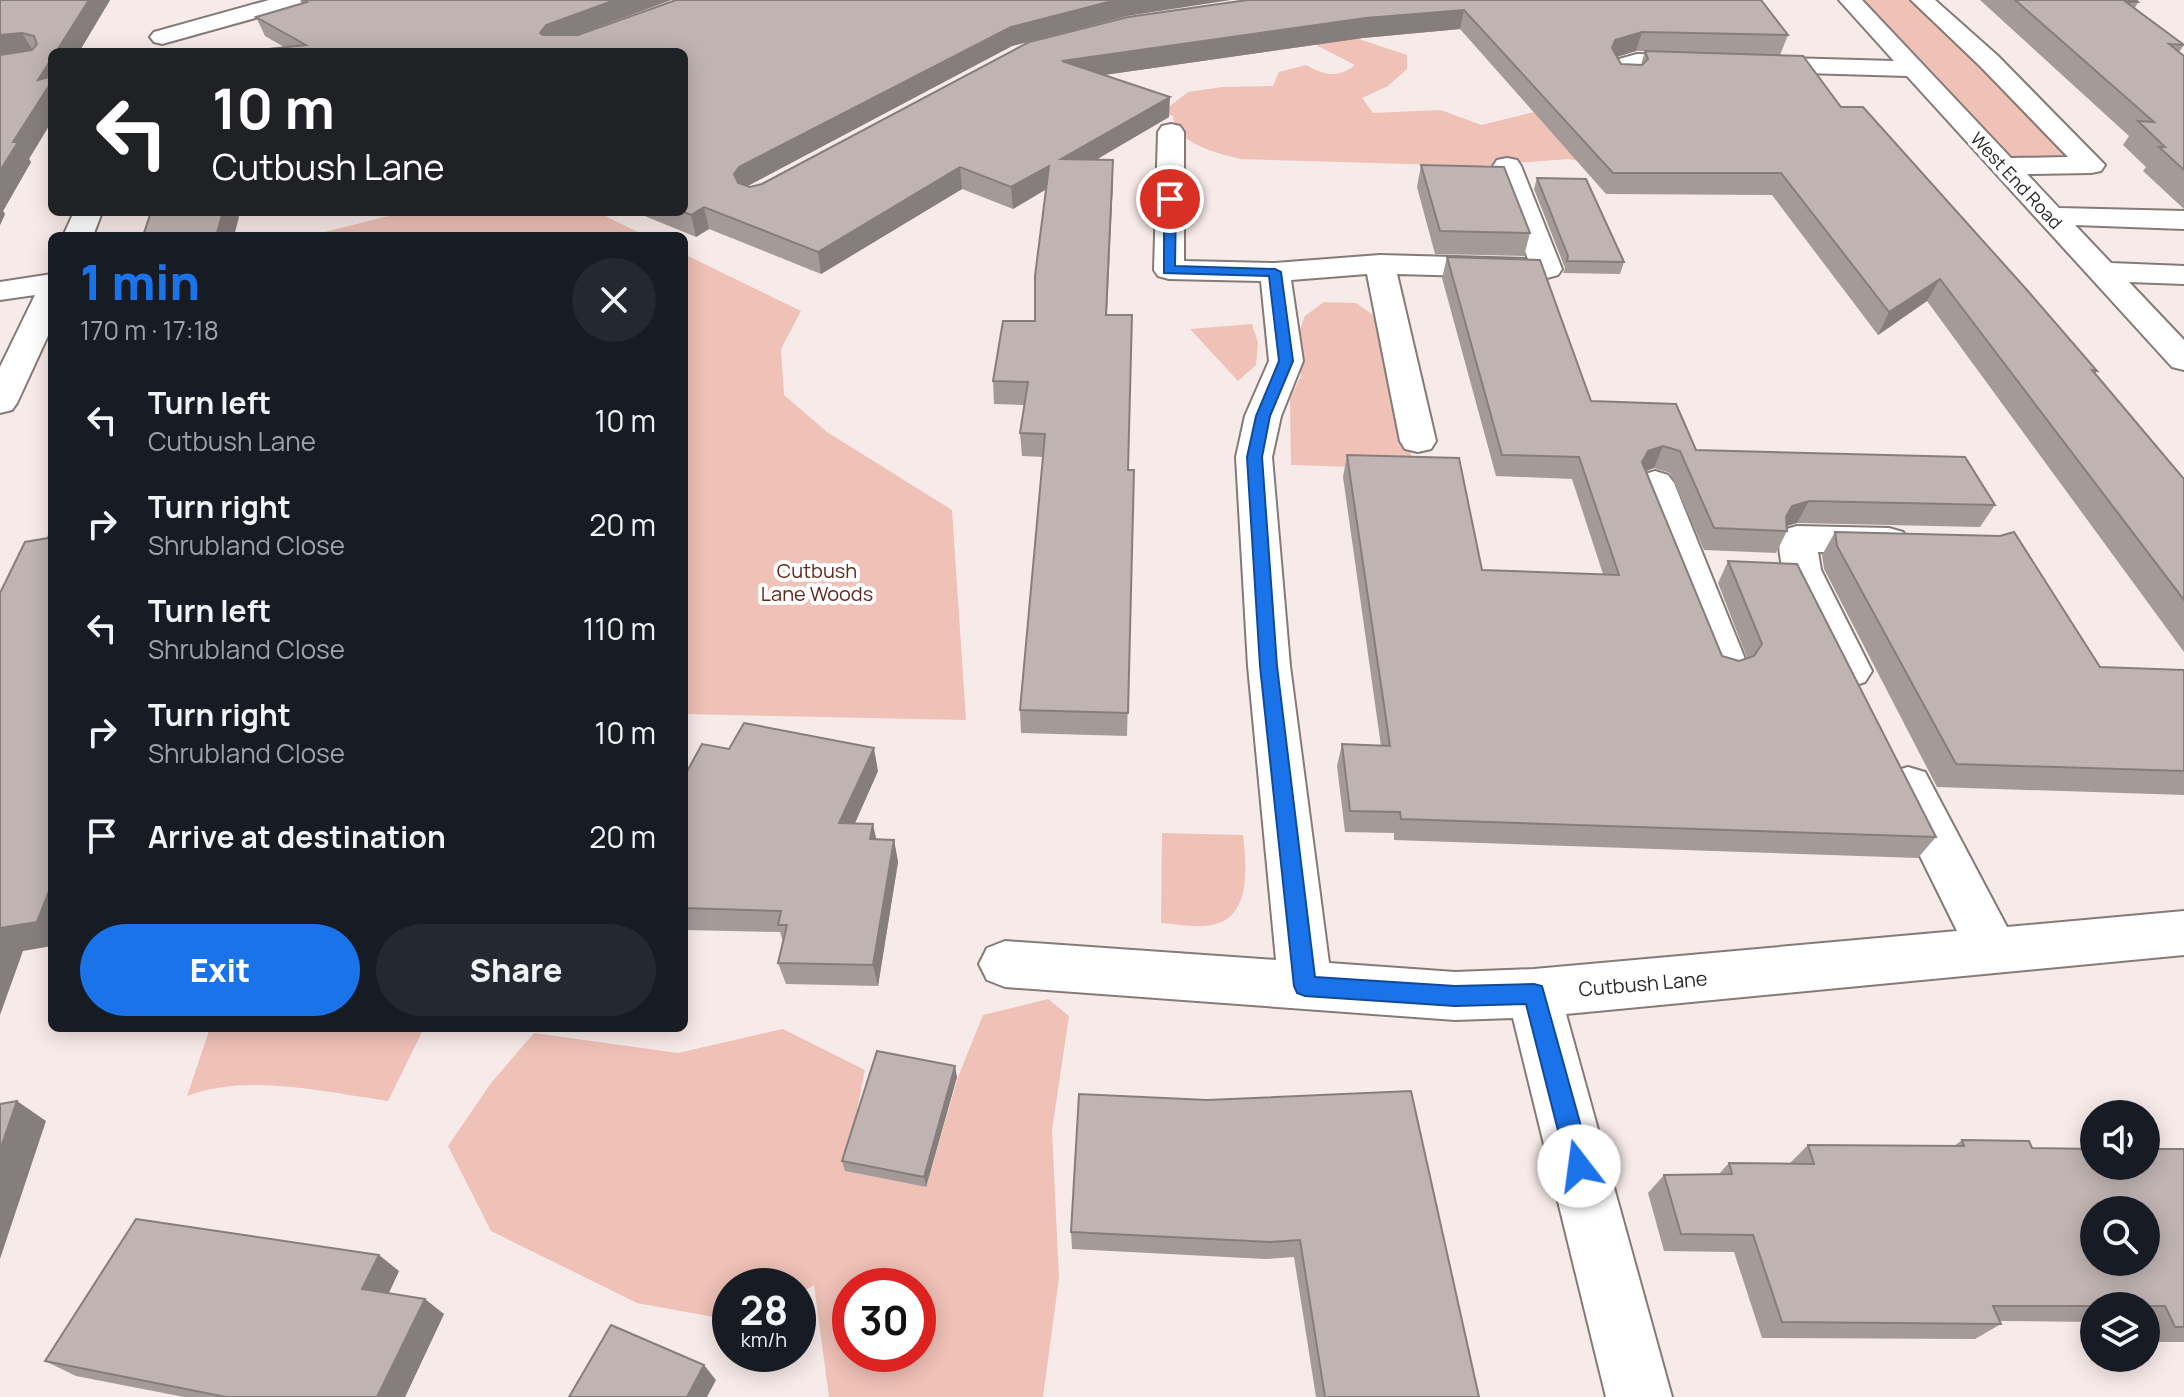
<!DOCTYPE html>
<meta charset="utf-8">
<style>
:root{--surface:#171b24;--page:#242831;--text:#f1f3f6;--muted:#9ea1a6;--accent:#1a73e8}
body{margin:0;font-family:Manrope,sans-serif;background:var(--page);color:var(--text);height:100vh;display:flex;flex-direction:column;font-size:30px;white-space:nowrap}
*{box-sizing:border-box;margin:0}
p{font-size:26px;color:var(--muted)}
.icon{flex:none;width:44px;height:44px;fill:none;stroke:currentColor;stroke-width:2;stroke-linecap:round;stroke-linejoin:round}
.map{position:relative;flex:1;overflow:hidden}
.drawer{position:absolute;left:48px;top:232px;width:640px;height:800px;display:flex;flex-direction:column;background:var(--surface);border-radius:12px;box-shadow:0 4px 20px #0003}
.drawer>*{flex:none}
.banner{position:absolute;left:48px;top:48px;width:640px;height:168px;border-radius:12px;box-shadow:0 4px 20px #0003;background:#202124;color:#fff;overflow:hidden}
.tools{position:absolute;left:2080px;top:1100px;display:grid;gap:16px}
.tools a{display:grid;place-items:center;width:80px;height:80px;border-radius:50%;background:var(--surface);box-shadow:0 4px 20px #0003;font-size:40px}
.speed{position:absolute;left:712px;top:1268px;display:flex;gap:16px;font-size:40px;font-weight:700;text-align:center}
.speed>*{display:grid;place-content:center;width:104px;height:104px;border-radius:50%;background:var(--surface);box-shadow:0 4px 20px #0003;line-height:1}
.speed small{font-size:20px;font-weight:400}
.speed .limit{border:12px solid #d22;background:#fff;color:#111}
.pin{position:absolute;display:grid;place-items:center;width:68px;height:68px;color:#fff;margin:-34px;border:4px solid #fff;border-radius:50%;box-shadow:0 2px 8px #0007}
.me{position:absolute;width:88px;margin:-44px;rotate:345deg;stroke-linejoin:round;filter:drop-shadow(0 0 6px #0008)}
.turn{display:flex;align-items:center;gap:28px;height:168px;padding:0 32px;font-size:36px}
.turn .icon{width:104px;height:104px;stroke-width:2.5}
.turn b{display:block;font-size:56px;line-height:68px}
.round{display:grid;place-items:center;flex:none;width:84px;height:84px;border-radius:42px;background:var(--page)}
.head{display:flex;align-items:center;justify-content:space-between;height:136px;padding:0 32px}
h1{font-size:48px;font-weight:800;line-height:60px;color:var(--accent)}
.button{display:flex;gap:16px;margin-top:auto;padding:16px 32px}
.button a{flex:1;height:92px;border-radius:48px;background:var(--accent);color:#fff;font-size:32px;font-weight:800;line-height:92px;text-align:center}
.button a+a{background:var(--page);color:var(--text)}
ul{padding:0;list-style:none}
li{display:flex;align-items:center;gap:24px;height:104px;padding:0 32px}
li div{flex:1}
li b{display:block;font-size:30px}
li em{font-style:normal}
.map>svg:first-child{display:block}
.green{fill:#efc1b7;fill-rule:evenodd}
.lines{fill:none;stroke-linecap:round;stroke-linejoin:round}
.minor-casing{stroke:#847a78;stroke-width:4}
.minor{fill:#fff;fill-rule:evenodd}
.wall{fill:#a49b99;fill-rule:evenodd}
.shaded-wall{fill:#867e7d}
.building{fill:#bfb4b2;stroke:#867e7d;stroke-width:2;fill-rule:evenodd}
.route{fill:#1a73e8;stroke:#114b97;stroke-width:2}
.labels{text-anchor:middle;stroke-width:8;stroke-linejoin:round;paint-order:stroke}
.far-street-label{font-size:18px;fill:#2c2827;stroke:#fff}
.park-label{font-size:20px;fill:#60281e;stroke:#fff}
.street-label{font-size:20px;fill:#2c2827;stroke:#fff}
</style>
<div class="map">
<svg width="2184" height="1397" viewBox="0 0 2184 1397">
<rect width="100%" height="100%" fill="#f7ebe9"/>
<g class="green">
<polygon points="1850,0 1922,0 2091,165 2002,166"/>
<path d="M1287 30 1341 33 1407 55V69L1388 86 1362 98 1373 113 1441 110 1481 125 1534 112 1604 167 1569 159 1477 166 1240 159C1218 153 1175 144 1173 116L1162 112 1188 92 1222 87 1273 86 1279 72 1306 65C1325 75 1337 79 1355 65Z"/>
<polygon points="405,212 597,212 646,236 308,236"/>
<polygon points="684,254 801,311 781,349 784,395 827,432 952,510 966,720 684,714"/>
<polygon points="1324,302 1356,303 1383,322 1404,406 1413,469 1291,465 1290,398 1301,376 1300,329 1305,316"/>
<polygon points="1252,324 1258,343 1256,365 1238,381 1190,329"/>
<path d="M1162 833 1243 835C1247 869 1252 923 1205 926 1191 927 1175 924 1161 923Z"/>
<path d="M1048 999 1069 1016 1052 1130 1059 1278 1043 1397H829L814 1285 798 1295V1286H730V1320L637 1303 491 1231 448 1146 491 1083 534 1033 678 1053 783 1029 865 1070 845 1171 926 1187 958 1077 983 1015ZM850 1286H918V1354H850Z"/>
<path d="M210 1028H424L388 1101C323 1092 249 1073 187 1096Z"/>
</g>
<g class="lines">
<g class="minor-casing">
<g id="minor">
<polygon points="269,0 305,0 302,5 162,44 154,42 150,37 154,32"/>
<polygon points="1839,0 1862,0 2011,158 2068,157 1980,66 1911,0 1935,0 1998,56 2105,165 2101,171 2091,173 2027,174 2059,208 2184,211 2184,229 2075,225 2111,263 2184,266 2184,284 2129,282 2184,340 2184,370 2172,367 1907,76 1639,68 1635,69 1639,77 1636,82 1618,82 1609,66 1612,61 1637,54 1894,61"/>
<polygon points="1171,124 1180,126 1184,132 1184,261 1275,263 1380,255 1528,259 1493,166 1497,160 1507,158 1517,160 1521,166 1562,269 1558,275 1547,278 1397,274 1436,441 1431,449 1418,452 1405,449 1400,441 1367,274 1291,280 1303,361 1281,416 1272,457 1290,666 1329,963 1455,972 1534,969 1957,931 1885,785 1891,772 1908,767 1925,772 2007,927 2184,911 2184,955 1566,1014 1672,1397 1606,1397 1513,1018 1455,1020 1005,987 987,980 979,964 987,948 1005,941 1276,960 1248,666 1236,457 1245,416 1269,361 1261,281 1169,279 1158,276 1154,270 1158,132 1162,126"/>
<polygon points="74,212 102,212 93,236 63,236"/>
<polygon points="52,274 52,327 17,403 12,410 0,413 0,367 35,295 0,300 0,282"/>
<polygon points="1655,471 1668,475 1674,483 1747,664 1741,675 1726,680 1711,675 1705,664 1636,483 1642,475"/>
<path d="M1797 526 1889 528 1903 532 1909 541 1903 550 1889 554 1818 552 1821 570 1872 671 1865 682 1850 687 1835 682C1818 652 1765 559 1783 530Z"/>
</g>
</g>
<use href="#minor" class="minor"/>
</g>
<g class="wall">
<polygon points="0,0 110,0 79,52 52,52 29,159 31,162 3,211 5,214 0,225"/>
<path d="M300 0H671L576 35 1127 16 1012 46 747 186 750 187 762 184 1128 17 1761 0 1788 35 1780 55 1841 107 2097 371 2095 374 2184 479V652L1927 301 1878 335 1772 195 1606 194 1460 29 1363 38 1104 75 1169 117 1096 160 1113 181 1107 315 1128 470H1134L1127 736 1021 733 1020 710 1043 457 1022 456 1020 433 1025 405 994 404 993 381 1035 321 1046 189 1013 209 962 189 821 274 709 229 696 237 635 212H684L284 47 265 36 256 17 302 4ZM1636 51H1645L1641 65 1621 64 1617 57Z"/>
<polygon points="1980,0 2136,0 2138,2 2135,8 2184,45 2179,52 2184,56 2184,209 2143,171 2146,167 2123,145 2129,136"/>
<polygon points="1421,165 1530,233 1524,256 1435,254 1417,187"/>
<polygon points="1537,178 1624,262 1620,274 1563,273 1565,268 1534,189"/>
<polygon points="1447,257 1591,401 1696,450 1995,505 1980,527 1797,523 1787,526 1787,531 1776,553 1704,550 1670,473 1654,468 1646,471 1722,656 1739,661 1747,658 1718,583 1728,561 1936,837 1918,858 1394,840 1394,833 1345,832 1337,766 1342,744 1381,746 1343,477 1347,455 1482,570 1603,574 1572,479 1496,476 1442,278"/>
<polygon points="1835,532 2100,667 2184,670 2184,795 1937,787 1824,569 1822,555"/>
<polygon points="729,749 878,771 854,824 877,839 894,840 898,862 878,986 786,984 778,963 783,942 780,932 684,930 684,777"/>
<polygon points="957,1077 926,1187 845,1171 842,1161"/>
<polygon points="1207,1100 1479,1397 1316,1397 1294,1257 1265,1259 1072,1249 1071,1232"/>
<polygon points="1962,1140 2032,1148 2184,1149 2184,1342 2146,1342 2146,1306 2094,1306 2094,1322 2000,1321 2001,1324 1975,1339 1762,1338 1734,1252 1664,1251 1648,1193 1664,1175 1718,1175 1729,1163 1789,1164 1808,1145 1954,1146"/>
<polygon points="399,1271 389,1293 444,1314 405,1397 184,1397 76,1376 45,1361"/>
</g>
<g class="shaded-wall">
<polygon points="89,0 110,0 79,52 56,52"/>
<polygon points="615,0 671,0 552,44 540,33 546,25"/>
<polygon points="1116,0 1231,0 1127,16 1012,46 744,188 738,195 734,174 739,167 1011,27"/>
<polygon points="1464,10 1460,29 1363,38 1062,81 1062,61 1366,18"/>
<polygon points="1642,32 1636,51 1609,59 1615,40"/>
<polygon points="22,33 34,52 0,56 0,35"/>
<polygon points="52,58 52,121 29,159 31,162 3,211 5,214 0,225 0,171 13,142 38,80"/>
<polygon points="1170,97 1169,117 1061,180 1061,159"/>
<polygon points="1113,160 1113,181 1105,337 1106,315"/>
<polygon points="1049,166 1050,187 1013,209 1011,187"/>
<polygon points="960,167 962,189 821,274 818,252"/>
<polygon points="704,207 709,229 696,237 691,215"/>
<polygon points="223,212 236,212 239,217 234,236 216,236"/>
<polygon points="1940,279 1927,301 1878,335 1889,312"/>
<polygon points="1663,446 1654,468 1640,473 1642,462 1648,451"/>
<polygon points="1809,501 1797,523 1780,528 1779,531 1792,506"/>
<polygon points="874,748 878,771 845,846 839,823"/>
<polygon points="873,824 878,847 870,839"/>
<polygon points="894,840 898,862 878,986 873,965"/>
<polygon points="52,883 52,946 23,951 0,1015 0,928"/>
<polygon points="955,1066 957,1077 926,1187 924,1177"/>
<polygon points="17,1101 46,1121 0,1259 0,1150"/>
<polygon points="379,1255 399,1271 383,1305 362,1289"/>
<polygon points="425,1299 444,1314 405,1397 377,1397"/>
<polygon points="704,1365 716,1380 707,1397 687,1397"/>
</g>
<g class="building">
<polygon points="0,0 89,0 56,52 52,52 52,58 38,80 52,76 52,81 13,142 18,142 0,171 0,55 32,50 37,44 34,36 22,33 0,35"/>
<polygon points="303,0 615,0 546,25 540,33 543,35 578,35 676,0 1116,0 1011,27 739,167 734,174 738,183 750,187 762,184 1029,42 1128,17 1247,0 1761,0 1788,35 1642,32 1615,40 1612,48 1621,64 1642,65 1648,59 1645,51 1803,56 1841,107 1863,107 2027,290 2097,371 2092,370 2184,479 2184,600 1940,279 1889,312 1781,173 1613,173 1464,10 1366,18 1062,61 1170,97 1061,159 1113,160 1106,315 1132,315 1128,470 1134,470 1128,713 1020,710 1045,434 1020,433 1028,382 993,381 1003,321 1035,321 1035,276 1049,166 1011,187 960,167 818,252 704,207 691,215 684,212 684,52 240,52 306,45 256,17 307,2"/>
<polygon points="2015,0 2136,0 2138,2 2126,2 2184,45 2169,44 2184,56 2184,170 2159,147 2165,147 2138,121 2154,122"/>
<polygon points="1421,165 1504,167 1530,233 1440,231"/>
<polygon points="1537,178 1586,179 1624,262 1567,261 1568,256"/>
<polygon points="151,212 223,212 216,236 143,236"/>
<polygon points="1447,257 1540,260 1591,401 1676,404 1696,450 1965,457 1995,505 1809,501 1792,506 1786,517 1787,531 1714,528 1680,451 1663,446 1648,451 1642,462 1722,656 1739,661 1754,656 1762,644 1728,561 1797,564 1936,837 1401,819 1400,812 1350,811 1342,744 1390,746 1347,455 1459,458 1482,570 1619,575 1579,457 1502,455"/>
<polygon points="52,525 52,883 37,922 0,928 0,593 25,542 48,538"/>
<polygon points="1835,532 2000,536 2014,532 2100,667 2184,670 2184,771 1956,764 1837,546"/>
<polygon points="744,723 874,748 839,823 873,824 870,839 894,840 873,965 778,963 787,925 778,925 781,911 684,908 684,777 702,744 729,749"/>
<polygon points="877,1051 955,1066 924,1177 842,1161"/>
<polygon points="1411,1091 1479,1397 1325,1397 1300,1240 1270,1242 1071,1232 1079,1094 1207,1100"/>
<polygon points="17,1101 0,1150 0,1104"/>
<path d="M1962 1140 2029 1141 2032 1148 2094 1149V1166H2146V1149H2184V1327H2175L2165 1306H1993L2001 1324 1782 1322 1753 1235 1681 1234 1664 1175 1732 1174 1729 1163 1814 1164 1808 1145 1964 1146ZM2094 1210H2146V1262H2094Z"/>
<polygon points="136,1219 379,1255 362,1289 425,1299 377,1397 226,1397 45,1361"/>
<polygon points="611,1325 704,1365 687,1397 569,1397"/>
</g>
<polygon class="route" points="1170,196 1176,199 1175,266 1275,269 1281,272 1293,361 1270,416 1262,457 1277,666 1315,977 1455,986 1534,984 1542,986 1592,1166 1588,1175 1579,1178 1571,1175 1567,1166 1526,1004 1455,1006 1305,996 1297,993 1294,986 1260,666 1247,457 1256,416 1279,361 1269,276 1164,273 1164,199"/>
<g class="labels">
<g class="far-street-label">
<text transform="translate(2016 181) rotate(47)" y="6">West End Road</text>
</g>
<g class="park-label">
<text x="817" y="578">Cutbush<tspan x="817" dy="23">Lane Woods</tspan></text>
</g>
<g class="street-label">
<text transform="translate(1643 984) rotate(-5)" y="7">Cutbush Lane</text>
</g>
</g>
</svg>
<div class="tools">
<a><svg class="icon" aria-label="sound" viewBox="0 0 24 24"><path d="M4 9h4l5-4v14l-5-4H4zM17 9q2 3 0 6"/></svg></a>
<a><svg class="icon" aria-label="search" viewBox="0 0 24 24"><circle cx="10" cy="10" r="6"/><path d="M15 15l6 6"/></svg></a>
<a><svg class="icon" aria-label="layers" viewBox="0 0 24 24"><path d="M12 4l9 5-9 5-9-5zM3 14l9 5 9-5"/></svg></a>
</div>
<div class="speed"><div>28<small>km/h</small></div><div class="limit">30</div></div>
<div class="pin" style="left:1170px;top:199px;background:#d93025"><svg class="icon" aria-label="arrive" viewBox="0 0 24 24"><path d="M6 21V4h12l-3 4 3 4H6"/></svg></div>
<svg class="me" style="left:1579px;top:1166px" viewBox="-20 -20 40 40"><circle r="19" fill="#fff"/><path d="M0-13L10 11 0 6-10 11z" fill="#1a73e8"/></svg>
<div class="banner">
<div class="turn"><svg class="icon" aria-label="left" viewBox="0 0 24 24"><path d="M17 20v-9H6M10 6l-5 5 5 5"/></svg><div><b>10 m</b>Cutbush Lane</div></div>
</div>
<section class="drawer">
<div class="head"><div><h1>1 min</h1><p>170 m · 17:18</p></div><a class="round"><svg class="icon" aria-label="close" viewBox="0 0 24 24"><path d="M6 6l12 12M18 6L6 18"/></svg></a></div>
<ul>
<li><svg class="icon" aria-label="left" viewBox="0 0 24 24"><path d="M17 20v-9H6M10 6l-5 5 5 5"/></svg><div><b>Turn left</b><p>Cutbush Lane</p></div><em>10 m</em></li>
<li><svg class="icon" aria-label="right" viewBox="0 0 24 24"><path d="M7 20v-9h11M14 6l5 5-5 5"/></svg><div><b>Turn right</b><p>Shrubland Close</p></div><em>20 m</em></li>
<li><svg class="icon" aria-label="left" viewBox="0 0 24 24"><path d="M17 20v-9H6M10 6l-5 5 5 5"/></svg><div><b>Turn left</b><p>Shrubland Close</p></div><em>110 m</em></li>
<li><svg class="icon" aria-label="right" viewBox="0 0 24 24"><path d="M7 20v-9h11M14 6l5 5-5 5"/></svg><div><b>Turn right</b><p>Shrubland Close</p></div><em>10 m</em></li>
<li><svg class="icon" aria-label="arrive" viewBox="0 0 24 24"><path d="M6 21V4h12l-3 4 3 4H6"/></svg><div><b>Arrive at destination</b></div><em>20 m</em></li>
</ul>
<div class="button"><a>Exit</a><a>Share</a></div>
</section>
</div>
